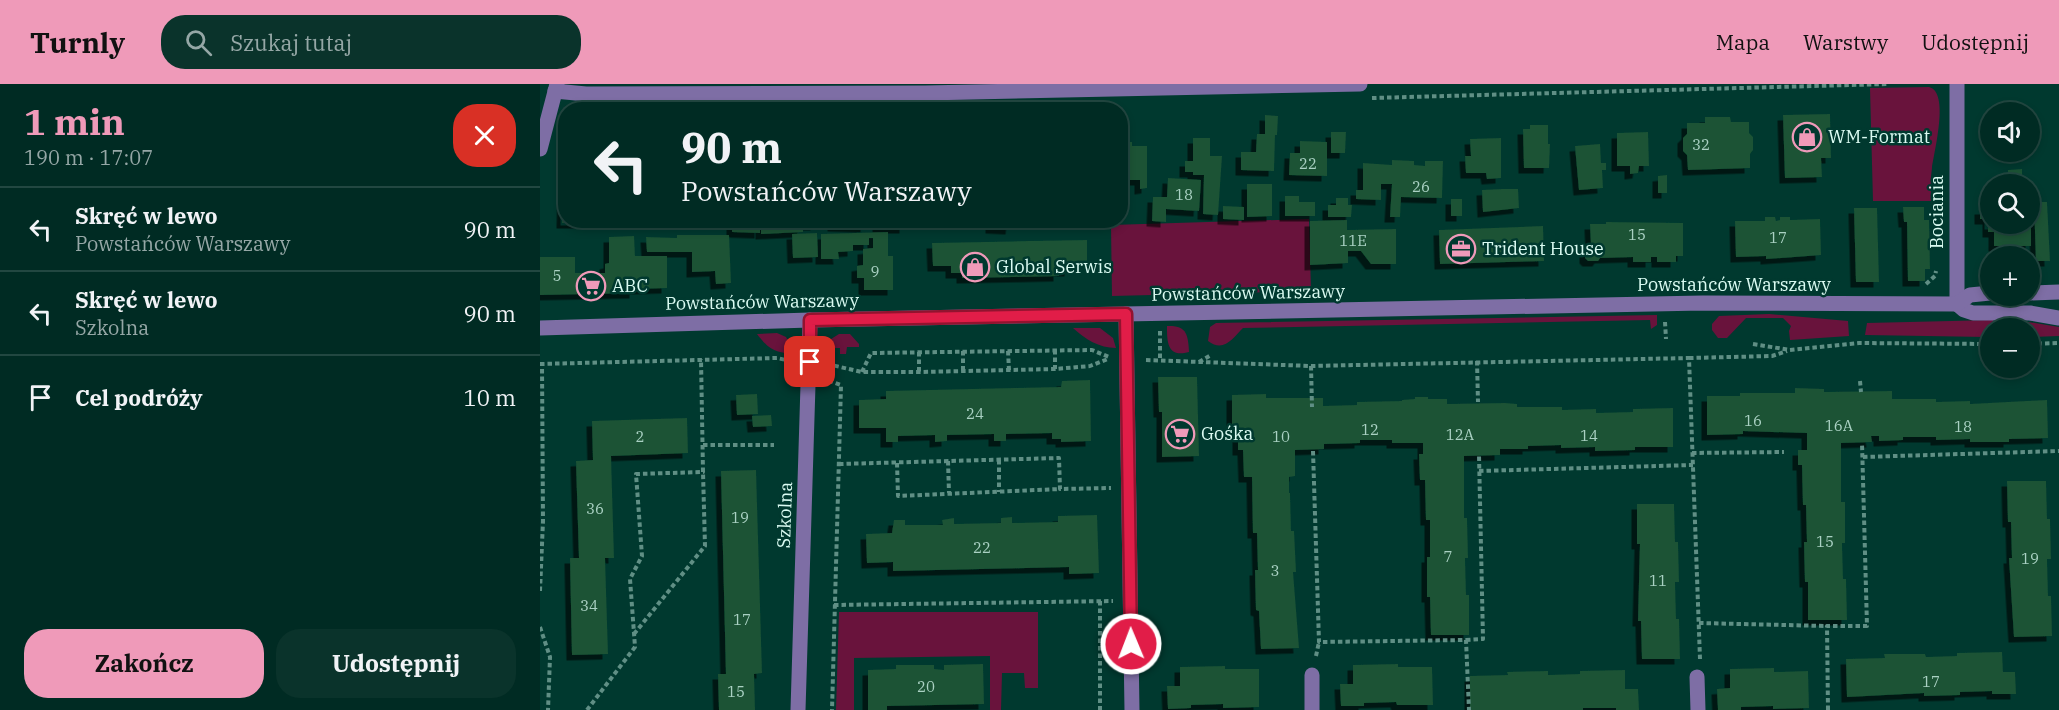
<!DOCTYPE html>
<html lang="pl">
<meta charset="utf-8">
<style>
:root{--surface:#002b23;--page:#0a332b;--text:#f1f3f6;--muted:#95a7a6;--line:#224741;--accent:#ef9ab9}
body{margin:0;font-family:"IBM Plex Serif",serif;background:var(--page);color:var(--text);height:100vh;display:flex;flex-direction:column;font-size:22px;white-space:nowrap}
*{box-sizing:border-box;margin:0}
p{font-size:20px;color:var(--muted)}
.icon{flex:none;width:33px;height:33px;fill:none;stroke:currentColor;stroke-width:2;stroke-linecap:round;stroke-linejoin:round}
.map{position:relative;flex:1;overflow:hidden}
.details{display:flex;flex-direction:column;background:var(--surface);width:540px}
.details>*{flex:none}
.hud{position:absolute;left:18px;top:18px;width:570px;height:126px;border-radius:24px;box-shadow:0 3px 9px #0003,0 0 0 2px var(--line);background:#002b23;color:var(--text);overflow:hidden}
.controls{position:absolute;left:1440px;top:18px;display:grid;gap:12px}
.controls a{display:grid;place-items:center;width:60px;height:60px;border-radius:50%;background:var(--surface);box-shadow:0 3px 9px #0003,0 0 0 2px var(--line);font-size:30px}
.pin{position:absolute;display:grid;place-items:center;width:51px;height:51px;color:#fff;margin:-26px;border-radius:12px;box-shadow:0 3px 9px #0006}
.me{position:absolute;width:66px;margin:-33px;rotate:359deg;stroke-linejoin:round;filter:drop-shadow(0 0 4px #0008)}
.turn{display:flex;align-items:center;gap:21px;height:126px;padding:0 24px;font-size:27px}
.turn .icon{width:78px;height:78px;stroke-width:2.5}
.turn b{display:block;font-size:42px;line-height:51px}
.round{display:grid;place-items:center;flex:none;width:63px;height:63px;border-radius:24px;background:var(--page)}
.head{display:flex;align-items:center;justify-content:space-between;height:102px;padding:0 24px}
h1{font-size:36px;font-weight:700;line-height:45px;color:var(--accent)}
.cta{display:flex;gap:12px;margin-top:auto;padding:12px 24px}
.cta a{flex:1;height:69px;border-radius:24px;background:var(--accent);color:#111;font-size:24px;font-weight:700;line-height:69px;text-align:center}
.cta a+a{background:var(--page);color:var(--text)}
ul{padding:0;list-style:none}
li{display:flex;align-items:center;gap:18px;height:84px;padding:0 24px;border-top:2px solid var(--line)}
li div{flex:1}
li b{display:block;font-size:22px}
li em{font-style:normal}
header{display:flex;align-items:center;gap:36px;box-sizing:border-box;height:84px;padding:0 30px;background:var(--accent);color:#111}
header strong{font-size:28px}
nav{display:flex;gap:33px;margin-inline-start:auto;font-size:21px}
.search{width:420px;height:54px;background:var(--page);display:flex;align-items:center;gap:15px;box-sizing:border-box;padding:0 21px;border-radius:24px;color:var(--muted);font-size:22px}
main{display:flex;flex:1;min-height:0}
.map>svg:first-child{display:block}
.green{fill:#69133c}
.building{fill:#1b5235;filter:url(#shadow)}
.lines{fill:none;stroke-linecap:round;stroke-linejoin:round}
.path{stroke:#608f85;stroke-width:4;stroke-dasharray:4.5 3;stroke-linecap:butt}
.minor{stroke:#7e6ea5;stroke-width:15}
.route-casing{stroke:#92132f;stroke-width:15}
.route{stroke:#e11d48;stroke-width:10}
.labels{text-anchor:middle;stroke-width:5;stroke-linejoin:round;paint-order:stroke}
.number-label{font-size:15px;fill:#aad1c3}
.poi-label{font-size:18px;fill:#dafbf2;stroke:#00392f;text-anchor:start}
.street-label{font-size:18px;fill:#dafbf2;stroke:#00392f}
</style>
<header>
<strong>Turnly</strong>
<div class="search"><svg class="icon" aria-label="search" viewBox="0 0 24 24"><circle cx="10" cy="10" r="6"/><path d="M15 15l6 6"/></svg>Szukaj tutaj</div>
<nav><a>Mapa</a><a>Warstwy</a><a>Udostępnij</a></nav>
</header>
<main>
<section class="details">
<div class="head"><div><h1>1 min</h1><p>190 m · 17:07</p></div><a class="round" style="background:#d93025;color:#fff"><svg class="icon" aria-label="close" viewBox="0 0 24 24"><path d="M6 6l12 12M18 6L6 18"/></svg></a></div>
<ul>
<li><svg class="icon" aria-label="left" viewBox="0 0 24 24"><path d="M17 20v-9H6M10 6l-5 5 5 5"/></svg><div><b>Skręć w lewo</b><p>Powstańców Warszawy</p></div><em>90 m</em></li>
<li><svg class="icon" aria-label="left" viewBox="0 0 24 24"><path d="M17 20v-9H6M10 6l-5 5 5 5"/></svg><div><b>Skręć w lewo</b><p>Szkolna</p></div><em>90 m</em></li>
<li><svg class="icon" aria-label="arrive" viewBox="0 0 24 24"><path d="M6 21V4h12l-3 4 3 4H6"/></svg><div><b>Cel podróży</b></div><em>10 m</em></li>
</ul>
<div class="cta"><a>Zakończ</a><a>Udostępnij</a></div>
</section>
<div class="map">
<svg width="1519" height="626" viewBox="0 0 1519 626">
<defs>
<filter id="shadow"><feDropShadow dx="-5.5" dy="5.5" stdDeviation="0" flood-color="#0009"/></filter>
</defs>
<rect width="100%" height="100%" fill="#00392f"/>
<g class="green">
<path d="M1389 3C1410 8 1394 68 1392 84 1390 95 1391 106 1391 117H1333L1330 4Z"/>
<polygon points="769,135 771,207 572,212 571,141"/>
<polygon points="1229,230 1308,237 1309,252 1250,256 1249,247 1251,242 1243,234 1206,234 1187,254 1178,254 1172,246 1172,240 1179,232"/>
<path d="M1117 231V241L1111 245 1110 236 703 244C693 254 684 269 668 257L670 243 676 239Z"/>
<polygon points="1453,236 1453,244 1450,244 1447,253 1325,251 1327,239"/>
<polygon points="1467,236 1482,237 1519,243 1519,252 1490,253 1490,244 1468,244"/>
<path d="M627 242C647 241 648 251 649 268 627 274 627 258 627 242Z"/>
<path d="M533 244H560L573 254 576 264C559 264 545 255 533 244Z"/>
<path d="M237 249 246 253 256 270C236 269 229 266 217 250Z"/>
<path d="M299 250H310L319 260V263H307L306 270H300V264H294L281 272C283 260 289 256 299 250Z"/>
<polygon points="299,528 498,528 498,604 485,604 484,589 462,589 461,626 450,626 450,572 314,574 314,626 296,626"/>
</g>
<g class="building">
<polygon points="1290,30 1291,74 1281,74 1282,93 1245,94 1243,31"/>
<polygon points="725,31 738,32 737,51 735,51 734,87 701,86 701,68 716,68 717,50 725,50"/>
<polygon points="1165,33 1190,33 1191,38 1209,38 1209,49 1213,53 1213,66 1210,70 1210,84 1148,86 1147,71 1143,67 1143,54 1147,50 1147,39 1165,39"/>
<polygon points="990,41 1008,41 1008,60 1010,60 1009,84 984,84 983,45 990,45"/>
<polygon points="791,48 806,48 805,69 791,69"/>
<polygon points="1108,48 1109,82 1099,82 1098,89 1090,90 1090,82 1077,82 1077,49"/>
<polygon points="653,54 670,54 670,72 682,72 678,131 663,130 664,91 653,91 653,88 645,88 645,77 653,77"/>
<polygon points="961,54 961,94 947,95 946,89 926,89 925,72 931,72 930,55"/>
<polygon points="760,57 787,58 787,92 749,91 750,69 760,69"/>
<polygon points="584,58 592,58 592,62 607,62 607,104 600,105 600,96 580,96 580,63 584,63"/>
<polygon points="1060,60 1061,79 1066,79 1066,86 1062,86 1063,104 1039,106 1035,62"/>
<polygon points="24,71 26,71 26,136 46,136 46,139 22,139"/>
<polygon points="852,76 874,77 874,81 885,82 885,77 903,77 902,114 861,113 860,133 850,133 852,100 841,100 841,116 816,115 816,106 823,106 823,79 852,81"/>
<polygon points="1482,85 1482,100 1468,100 1468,86"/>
<polygon points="1127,91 1127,109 1118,109 1118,92"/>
<polygon points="628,94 661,96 659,127 626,125 626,138 612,137 613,113 627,113"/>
<polygon points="707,100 732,100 732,132 707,133"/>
<polygon points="962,105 978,105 979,124 943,128 942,106"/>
<polygon points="745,112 759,112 759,118 775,118 775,132 745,132"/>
<polygon points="796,114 808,114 808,121 812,121 811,133 788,133 788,121 796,121"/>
<rect x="911" y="115" width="11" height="17"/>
<polygon points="1494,118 1507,118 1510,177 1496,177"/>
<polygon points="1448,119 1450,119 1450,140 1491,140 1491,162 1454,162 1454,148 1448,148 1448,135 1440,135 1440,125 1448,125"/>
<polygon points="683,122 704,123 704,136 683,135"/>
<polygon points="1363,123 1384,123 1384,136 1389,136 1390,185 1385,185 1385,197 1368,197 1367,138 1364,138"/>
<polygon points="1314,124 1337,124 1339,198 1316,198"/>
<polygon points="1225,133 1235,133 1236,137 1240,136 1240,133 1250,133 1250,136 1280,135 1281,171 1226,175 1226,172 1196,173 1195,137 1225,137"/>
<polygon points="192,136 220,136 220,149 192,148"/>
<polygon points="221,136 276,136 276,141 263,141 263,148 221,150"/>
<polygon points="293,136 326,136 326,143 293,142"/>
<rect x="338" y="136" width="27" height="8"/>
<polygon points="451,136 472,136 471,145 451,144"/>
<polygon points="807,136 807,146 856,145 856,180 831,180 821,167 808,167 808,179 770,181 770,137"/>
<polygon points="1066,138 1143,139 1143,172 1136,172 1136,178 1117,178 1117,173 1111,173 1111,178 1093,178 1093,173 1060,174 1058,177 1048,177 1045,174 1045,165 1051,161 1050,140 1066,140"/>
<polygon points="1003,142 1004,177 900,180 899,146"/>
<polygon points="348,148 348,172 353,172 353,206 324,206 324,194 317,194 317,182 323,181 323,165 333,164 333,154 329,154 329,161 313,161 313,167 298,168 299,175 281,175 281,150"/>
<polygon points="277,149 278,173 253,174 252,150"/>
<polygon points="137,151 189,151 191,199 176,200 175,187 152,188 152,168 107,168 106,153 137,154"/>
<polygon points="94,152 95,172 127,172 127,204 95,205 95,209 0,211 0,173 35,173 35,189 65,189 65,180 69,179 69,153"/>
<polygon points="547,156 547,179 530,179 530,187 519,187 519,192 422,194 422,189 411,189 411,182 393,182 392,159"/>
<polygon points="618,293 657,293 659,372 622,373 622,328 619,328"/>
<polygon points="550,296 551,357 521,358 521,355 512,355 512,349 466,350 466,357 454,357 454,350 407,351 407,357 395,358 395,351 358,352 358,358 346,358 346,344 319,344 319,316 346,315 346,307 521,303 522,297"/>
<polygon points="1255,304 1284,305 1284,308 1352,307 1352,315 1396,315 1396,318 1430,317 1430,320 1507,316 1508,354 1469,355 1469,358 1430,358 1430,355 1396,356 1396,353 1363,353 1363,356 1339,357 1339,352 1331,352 1332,358 1301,359 1301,418 1305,418 1305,459 1302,459 1303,495 1306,495 1307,536 1268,536 1268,498 1265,498 1264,458 1267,458 1266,421 1263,421 1262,381 1258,381 1258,366 1267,366 1267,349 1203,347 1203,350 1167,351 1167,312 1200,312 1200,309 1255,309"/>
<polygon points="217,310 218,330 197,331 196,311"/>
<polygon points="726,310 726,314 783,314 783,322 817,321 817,318 862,317 862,316 875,315 875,313 888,313 888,315 907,315 907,320 965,319 977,320 977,323 1022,323 1022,326 1056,325 1056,329 1093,328 1093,325 1133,324 1133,363 1095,363 1095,366 1055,367 1055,363 1021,364 1021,361 988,362 988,365 960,365 960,371 924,372 924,434 927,434 928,474 925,474 926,511 929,511 929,551 891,551 890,513 887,513 887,473 890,473 890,436 886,436 885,396 880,396 879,370 883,370 883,359 852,359 852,356 820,356 820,359 784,360 784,365 755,366 755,392 749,393 749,409 750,409 751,447 754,447 756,488 753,488 759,564 721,565 719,527 716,526 715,486 718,486 717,449 713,449 712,393 704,393 703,366 698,366 698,345 692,345 692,311"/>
<polygon points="231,331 232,342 213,343 212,332"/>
<polygon points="147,334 148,369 71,372 74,474 65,474 68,570 32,571 30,474 39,474 36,377 53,376 52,337"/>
<polygon points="216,386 222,589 214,590 215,626 179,626 178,590 186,590 181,387"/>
<polygon points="1467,397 1506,397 1507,435 1510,435 1511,475 1507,475 1508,512 1511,512 1512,552 1474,553 1469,474 1472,474 1471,438 1468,438"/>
<polygon points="1097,420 1134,420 1135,458 1138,458 1139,498 1135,498 1136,535 1139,535 1140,575 1102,575 1101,537 1098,537 1100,460 1097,460"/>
<polygon points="557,431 559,489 529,490 529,483 353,487 353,478 327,479 326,450 352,449 354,436 365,436 365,441 403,441 402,436 414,434 414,440 461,439 461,434 472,433 472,439 518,438 518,432"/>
<polygon points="1462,568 1463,588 1475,588 1476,610 1452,610 1452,607 1420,608 1420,611 1384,612 1384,609 1307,613 1306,575 1345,574 1344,570 1385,570 1386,573 1417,572 1417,569"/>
<polygon points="443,580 444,620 347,622 347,626 328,626 328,586 356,585 356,581 394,581 394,585 404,586 404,581"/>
<polygon points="858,580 858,583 892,583 893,621 857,621 856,618 824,619 824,622 801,622 800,600 813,600 813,581"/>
<polygon points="685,582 685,585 719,585 719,623 683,624 683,620 651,621 651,624 628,625 627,602 640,602 640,583"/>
<polygon points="1234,584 1234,588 1268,587 1269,624 1233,625 1233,622 1201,623 1201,626 1178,626 1177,605 1190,604 1190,585"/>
<polygon points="1085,586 1085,605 1098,605 1099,626 1076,626 1076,624 1043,624 1043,626 930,626 930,592 968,591 967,588 1008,587 1008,591 1040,590 1040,587"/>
</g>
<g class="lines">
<g class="path">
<polyline points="832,14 1347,0"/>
<polyline points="1386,200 1395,192 1396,187"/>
<polyline points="1125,238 1126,255"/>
<polyline points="620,247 620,276"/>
<polyline points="1213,260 1250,266 1319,259 1450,260"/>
<polyline points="1490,260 1519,259"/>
<polyline points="515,266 515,285"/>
<polyline points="423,267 423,287"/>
<polyline points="468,267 469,286"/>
<polyline points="379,268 379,288"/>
<polyline points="1149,274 1232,272 1247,267"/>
<polyline points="606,276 771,282 1149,274 1160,575"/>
<polyline points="937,277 938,318"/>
<polyline points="659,278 671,271"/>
<polyline points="0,280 237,274 250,277"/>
<polyline points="287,280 322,288 379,288 515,285 550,282 568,275"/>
<polyline points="771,282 772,323"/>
<polyline points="290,288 290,297 301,301 292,626"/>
<polyline points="322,288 331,269 552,266 569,273"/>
<polyline points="1320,297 1321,308"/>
<polyline points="163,361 234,361"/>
<polyline points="773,367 779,558 926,556 929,626"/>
<polyline points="1152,369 1244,368"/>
<polyline points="1323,373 1519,367"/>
<polyline points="459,376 459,408"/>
<polyline points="408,377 409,409"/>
<polyline points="357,379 358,412 520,405"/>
<polyline points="299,380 519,374 520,405 571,404"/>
<polyline points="939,387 1153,381"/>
<polyline points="0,507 3,437 2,280"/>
<polyline points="560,517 560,626"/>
<polyline points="294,521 573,517"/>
<polyline points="1159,539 1287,542"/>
<polyline points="0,543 10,573 8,626"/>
<polyline points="94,550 165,462 163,388"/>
<polyline points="926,556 943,555 939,371"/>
<polyline points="776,572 779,558"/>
<polyline points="47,626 95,563 90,495 102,472 96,390 163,388 161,275"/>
<polyline points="1288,626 1287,542 1327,542 1322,359"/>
</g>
<g class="minor">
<polyline points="1417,0 1417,220"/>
<polyline points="15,7 46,10 385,9 820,0"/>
<polyline points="0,65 17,0"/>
<polyline points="1490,209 1519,208"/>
<polyline points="1417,220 1424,226 1433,229 1490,229 1519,234"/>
<polyline points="586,230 592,626"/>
<polyline points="0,244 270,236 1163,219 1417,220 1430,211 1450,209"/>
<polyline points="772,591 772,626"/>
<polyline points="1157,593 1158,626"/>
<polyline points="258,626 270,236"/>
</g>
</g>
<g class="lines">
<g class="route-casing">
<polyline id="route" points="270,278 270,236 586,230 591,560"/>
</g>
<use href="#route" class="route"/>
</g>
<defs>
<g id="shop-ring" transform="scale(1.5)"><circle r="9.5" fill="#00392f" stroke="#ef9ab9" stroke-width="1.5"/><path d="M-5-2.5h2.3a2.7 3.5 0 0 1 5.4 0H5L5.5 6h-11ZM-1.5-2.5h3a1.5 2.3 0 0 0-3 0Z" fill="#ef9ab9"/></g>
<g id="office-ring" transform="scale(1.5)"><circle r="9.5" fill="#00392f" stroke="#ef9ab9" stroke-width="1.5"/><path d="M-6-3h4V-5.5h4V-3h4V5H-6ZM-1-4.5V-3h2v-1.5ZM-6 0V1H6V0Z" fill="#ef9ab9"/></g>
<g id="supermarket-ring" transform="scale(1.5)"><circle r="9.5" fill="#00392f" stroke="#ef9ab9" stroke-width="1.5"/><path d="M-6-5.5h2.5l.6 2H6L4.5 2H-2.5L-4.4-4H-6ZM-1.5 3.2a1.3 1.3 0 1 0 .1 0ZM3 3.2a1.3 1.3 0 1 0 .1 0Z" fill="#ef9ab9"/></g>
</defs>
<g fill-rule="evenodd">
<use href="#shop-ring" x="1267" y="53"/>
<use href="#office-ring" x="921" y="165"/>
<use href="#shop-ring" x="435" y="183"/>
<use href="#supermarket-ring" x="51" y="202"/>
<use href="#supermarket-ring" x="640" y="350"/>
</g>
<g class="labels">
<g class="number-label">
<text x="1161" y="66">32</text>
<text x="768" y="85">22</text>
<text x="881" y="108">26</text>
<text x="644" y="116">18</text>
<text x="1097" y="156">15</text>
<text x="1238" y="159">17</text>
<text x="813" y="162">11E</text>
<text x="335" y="193">9</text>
<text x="17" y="197">5</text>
<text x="435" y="335">24</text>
<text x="1213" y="342">16</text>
<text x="1299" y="347">16A</text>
<text x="1423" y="348">18</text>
<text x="830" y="351">12</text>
<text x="920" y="356">12A</text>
<text x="1049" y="357">14</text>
<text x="100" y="358">2</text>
<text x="741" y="358">10</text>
<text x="55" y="430">36</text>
<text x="200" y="439">19</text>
<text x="1285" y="463">15</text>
<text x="442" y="469">22</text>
<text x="908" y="478">7</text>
<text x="1490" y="480">19</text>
<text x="735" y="492">3</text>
<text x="1118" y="502">11</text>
<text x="49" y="527">34</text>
<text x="202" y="541">17</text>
<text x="1391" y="603">17</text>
<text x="386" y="608">20</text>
<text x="196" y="613">15</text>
</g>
<g class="poi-label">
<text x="1288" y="59">WM-Format</text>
<text x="942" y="171">Trident House</text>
<text x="456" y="189">Global Serwis</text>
<text x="72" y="208">ABC</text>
<text x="661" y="356">Gośka</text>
</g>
<g class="street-label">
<text transform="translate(1397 128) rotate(-90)" y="6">Bociania</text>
<text x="1194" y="207">Powstańców Warszawy</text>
<text transform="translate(708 209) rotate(-1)" y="6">Powstańców Warszawy</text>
<text transform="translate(222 218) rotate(-1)" y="6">Powstańców Warszawy</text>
<text transform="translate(245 431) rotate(-88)" y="6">Szkolna</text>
</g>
</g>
</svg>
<div class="controls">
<a><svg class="icon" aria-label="sound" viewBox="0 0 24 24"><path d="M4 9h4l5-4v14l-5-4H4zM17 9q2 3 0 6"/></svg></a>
<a><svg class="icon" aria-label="search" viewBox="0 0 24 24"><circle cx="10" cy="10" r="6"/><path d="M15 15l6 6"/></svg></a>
<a>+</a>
<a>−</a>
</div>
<div class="pin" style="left:270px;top:278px;background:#d93025"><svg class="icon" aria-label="arrive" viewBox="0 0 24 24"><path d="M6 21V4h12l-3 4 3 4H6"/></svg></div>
<svg class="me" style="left:591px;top:560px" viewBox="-20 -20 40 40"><circle r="17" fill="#e11d48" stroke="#fff" stroke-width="3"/><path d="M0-11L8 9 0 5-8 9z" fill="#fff"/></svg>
<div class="hud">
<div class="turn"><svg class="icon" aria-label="left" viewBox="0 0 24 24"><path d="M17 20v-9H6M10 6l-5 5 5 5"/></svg><div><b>90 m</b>Powstańców Warszawy</div></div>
</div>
</div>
</main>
